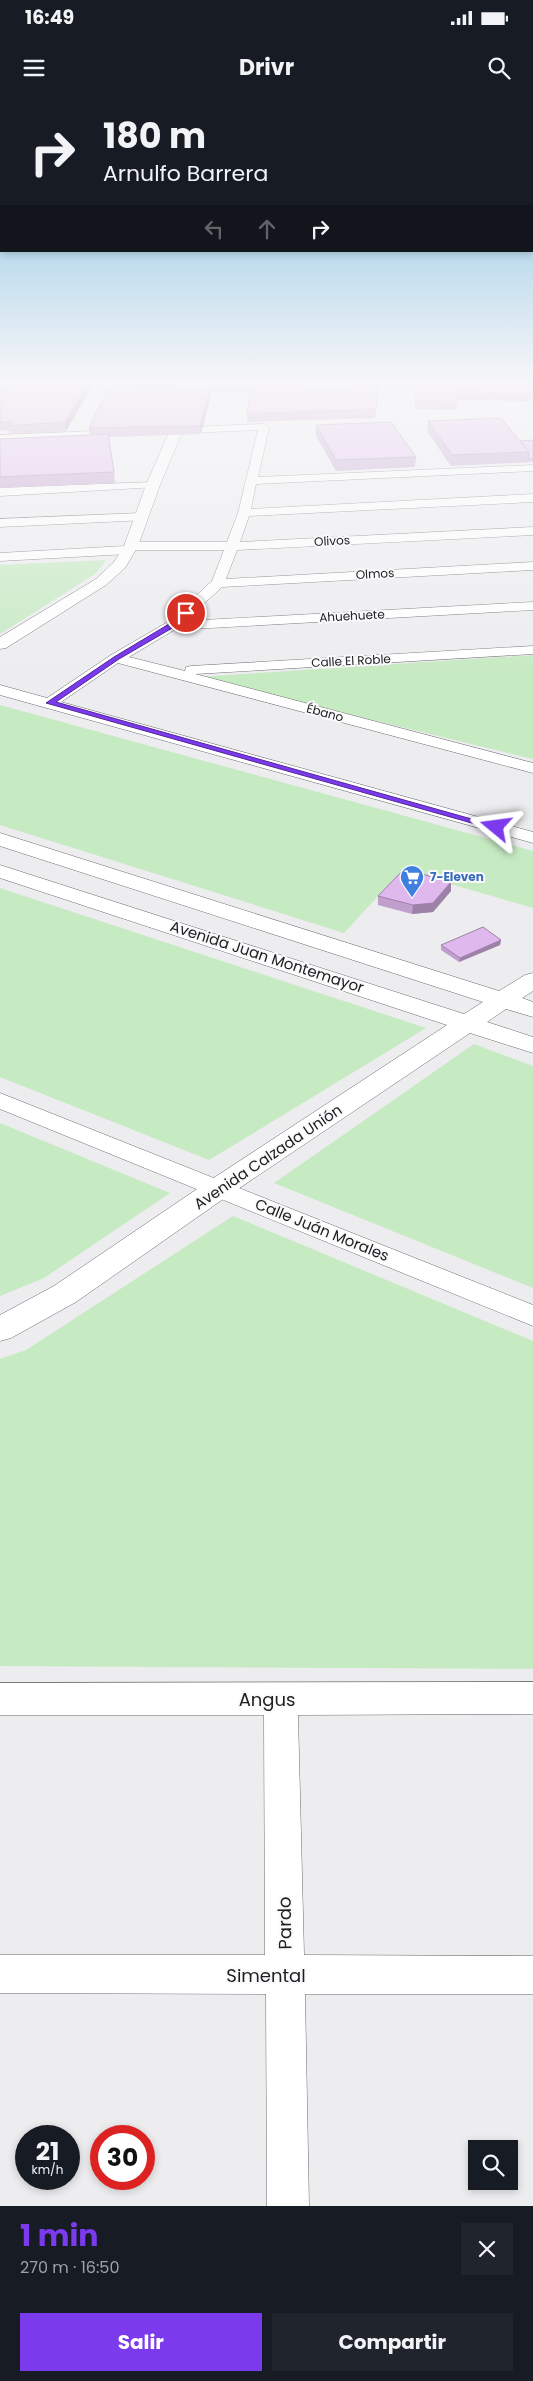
<!DOCTYPE html>
<html lang="es">
<meta charset="utf-8">
<style>
:root{--surface:#171b24;--page:#20242c;--text:#f1f3f6;--muted:#9ea1a6;--accent:#7c3aed}
body{margin:0;font-family:Poppins,sans-serif;background:var(--page);color:var(--text);height:100vh;display:flex;flex-direction:column;font-size:19px;white-space:nowrap}
*{box-sizing:border-box;margin:0}
p{font-size:16px;color:var(--muted)}
.icon{flex:none;width:28px;height:28px;fill:none;stroke:currentColor;stroke-width:2;stroke-linecap:round;stroke-linejoin:round}
.map{position:relative;height:2106px;overflow:hidden}
.details{display:flex;flex-direction:column;background:var(--surface);flex:1}
.details>*{flex:none}
.top-card{position:absolute;left:0px;top:0px;width:534px;height:152px;box-shadow:0 2px 8px #0003;background:#171b24;color:var(--text);overflow:hidden}
.controls{position:absolute;left:468px;top:2040px;display:grid;gap:10px}
.controls a{display:grid;place-items:center;width:50px;height:50px;border-radius:0px;background:var(--surface);box-shadow:0 2px 8px #0003;font-size:25px}
.speed{position:absolute;left:15px;top:2025px;display:flex;gap:10px;font-size:25px;font-weight:700;text-align:center}
.speed>*{display:grid;place-content:center;width:65px;height:65px;border-radius:50%;background:var(--surface);box-shadow:0 2px 8px #0003;line-height:1}
.speed small{font-size:12px;font-weight:400}
.speed .limit{border:8px solid #d22;background:#fff;color:#111}
.pin{position:absolute;display:grid;place-items:center;width:42px;height:42px;color:#fff;margin:-21px;border:2px solid #fff;border-radius:50%;box-shadow:0 1px 5px #0007}
.me{position:absolute;width:55px;margin:-28px;rotate:286deg;stroke-linejoin:round;filter:drop-shadow(0 0 4px #0008)}
.turn{display:flex;align-items:center;gap:18px;height:105px;padding:0 20px;font-size:22px}
.turn .icon{width:65px;height:65px;stroke-width:2.5}
.turn b{display:block;font-size:35px;line-height:42px}
.lanes{display:flex;align-items:center;height:48px;padding:0 20px;background:#0003;justify-content:center;gap:25px;direction:ltr}
.lanes .off{opacity:.35}
.round{display:grid;place-items:center;flex:none;width:52px;height:52px;border-radius:0px;background:var(--page)}
.head{display:flex;align-items:center;justify-content:space-between;height:85px;padding:0 20px}
h1{font-size:30px;font-weight:700;line-height:38px;color:var(--accent)}
.action{display:flex;gap:10px;margin-top:auto;padding:10px 20px}
.action a{flex:1;height:58px;border-radius:0px;background:var(--accent);color:#fff;font-size:20px;font-weight:700;line-height:58px;text-align:center}
.action a+a{background:var(--page);color:var(--text)}
.status{display:flex;justify-content:space-between;align-items:center;height:35px;padding:0 25px;background:var(--surface);direction:ltr}
.status svg{height:14px;fill:currentColor}
header{display:flex;justify-content:space-between;align-items:center;height:65px;padding:0 20px;background:var(--surface);font-size:22px;font-weight:700}
.map>svg:first-child{display:block}
.green{fill:#c6eac2}
.lines{fill:none;stroke-linecap:round;stroke-linejoin:round}
.minor-casing{stroke:#6c6b6e;stroke-width:1}
.tertiary-casing{stroke:#6c6b6e;stroke-width:1}
.minor{fill:#fff;fill-rule:evenodd}
.tertiary{fill:#fff;fill-rule:evenodd}
.wall{fill:#c09fcd}
.shaded-wall{fill:#9c82a7}
.building{fill:#dfb9ee;stroke:#9c82a7}
.route{fill:#7c3aed;stroke:#51269a}
.labels{text-anchor:middle;stroke-width:4;stroke-linejoin:round;paint-order:stroke}
.far-street-label{font-size:12px;fill:#212021;stroke:#faf9fc}
.far-shop-label{font-size:12px;font-weight:bold;fill:#366cbe;stroke:#faf9fc;text-anchor:start}
.street-label{font-size:15px;fill:#212021;stroke:#faf9fc}
.near-street-label{font-size:18px;fill:#212021;stroke:#faf9fc}
</style>
<div class="status"><b>16:49</b><svg viewBox="0 0 49 12"><path d="M0 12V9h3v3zM5 12V6h3v6zM10 12V3h3v9zM15 12V0h3v12zM26 1h20v11H26zM47 4h2v5h-2z"/></svg></div>
<header><svg class="icon" aria-label="menu" viewBox="0 0 24 24"><path d="M4 6h16M4 12h16M4 18h16"/></svg>Drivr<svg class="icon" aria-label="search" viewBox="0 0 24 24"><circle cx="10" cy="10" r="6"/><path d="M15 15l6 6"/></svg></header>
<div class="map">
<svg width="533" height="2106" viewBox="0 0 533 2106">
<rect width="100%" height="100%" fill="#edecef"/>
<g class="green">
<polygon points="106,460 95,474 0,534 0,465"/>
<polygon points="533,555 533,659 197,577"/>
<polygon points="0,605 533,751 533,808 402,770 344,833 0,725"/>
<polygon points="0,788 426,928 209,1060 0,977"/>
<polygon points="474,944 533,966 533,1188 274,1083"/>
<polygon points="0,1023 170,1093 44,1178 0,1196"/>
<polygon points="233,1116 533,1241 533,1569 0,1566 0,1259 26,1250"/>
</g>
<g class="lines">
<g class="minor-casing">
<g id="minor">
<polygon points="264,324 269,327 258,377 533,365 533,371 256,384 251,409 533,394 533,402 249,416 240,442 533,427 533,435 237,450 226,479 533,462 533,470 222,487 185,521 533,502 533,510 174,530 129,557 185,571 186,567 191,566 533,546 533,554 195,574 533,663 533,673 118,563 61,602 533,732 533,743 0,595 0,585 47,598 111,555 166,523 212,481 224,450 134,450 128,454 0,461 0,453 125,446 131,442 227,442 238,413 258,330 169,334 164,331 169,328"/>
<polygon points="123,330 128,333 127,335 0,341 0,335"/>
<polygon points="153,382 157,383 159,385 157,387 0,396 0,388"/>
<polygon points="142,413 146,414 148,417 146,420 0,427 0,419"/>
<polygon points="0,993 533,1205 533,1226 0,1009"/>
<polygon points="533,1582 533,1614 298,1615 304,1855 533,1856 533,1894 305,1894 309,2106 267,2106 266,1894 0,1893 0,1855 265,1855 264,1615 0,1615 0,1583"/>
</g>
</g>
<g class="tertiary-casing">
<g id="tertiary">
<polygon points="192,280 204,280 160,385 138,446 125,468 106,485 6,548 0,549 0,537 96,479 114,462 124,446 146,385"/>
<polygon points="0,733 499,891 525,875 533,873 533,891 522,898 533,902 533,917 506,909 487,922 533,937 533,953 470,933 229,1095 76,1202 11,1238 0,1241 0,1215 54,1186 209,1081 447,925 0,778 0,765 464,914 483,902 0,746"/>
</g>
</g>
<use href="#minor" class="minor"/>
<use href="#tertiary" class="tertiary"/>
</g>
<g class="wall">
<polygon points="0,280 96,280 66,331 10,334 9,331 0,330"/>
<polygon points="136,280 173,280 170,286 210,287 211,295 201,334 108,337 114,372 115,383 0,388 0,339 90,335 89,328 136,286"/>
<polygon points="415,280 533,280 533,301 457,300 456,310 415,309"/>
<polygon points="211,284 297,286 378,292 375,318 247,322 247,314 250,293 211,293"/>
<polygon points="428,321 520,341 533,340 533,362 451,366 427,331"/>
<polygon points="316,325 416,357 415,367 336,371 316,336"/>
<polygon points="451,791 433,812 412,814 378,805 378,796"/>
<polygon points="501,840 500,845 459,862 441,850 441,845"/>
</g>
<g class="shaded-wall">
<polygon points="90,280 96,280 66,331 65,322"/>
<polygon points="169,280 173,280 169,288"/>
<polygon points="210,287 211,295 201,334 200,326"/>
<polygon points="451,782 451,791 433,812 412,814 413,805"/>
<polygon points="501,840 500,845 459,862 460,858"/>
</g>
<g class="building">
<polygon points="0,280 90,280 65,322 9,326 13,322 0,322"/>
<polygon points="213,280 297,280 296,286 349,287 350,283 379,284 376,309 247,314 252,285 211,284"/>
<polygon points="415,280 533,280 533,293 455,292 457,302 415,301"/>
<polygon points="110,285 210,287 200,326 89,328"/>
<polygon points="501,318 529,352 452,355 428,321"/>
<polygon points="391,322 416,357 336,360 316,325"/>
<polygon points="108,334 114,372 0,377 0,339"/>
<polygon points="533,340 533,359 528,359 529,352 520,341"/>
<polygon points="404,769 451,782 433,803 413,805 378,796"/>
<polygon points="483,827 501,840 460,858 441,845"/>
</g>
<linearGradient id="sky" x2="0" y2="1"><stop stop-color="#79bbdf"/><stop offset="0.49" stop-color="#f7f6f8"/><stop offset="1" stop-color="#f7f6f8" stop-opacity="0"/></linearGradient>
<rect width="533" height="575" fill="url(#sky)"/>
<polygon class="route" points="183,512 189,513 174,527 119,559 56,602 500,727 493,729 46,603 114,557 169,524"/>
<defs>
<g id="supermarket-pin" transform="scale(1.25)"><path d="M0 17L-7.5 6A9.5 9.5 0 1 1 7.5 6Z" fill="#3f7fe0" stroke="#faf9fc"/><path d="M-6-5.5h2.5l.6 2H6L4.5 2H-2.5L-4.4-4H-6ZM-1.5 3.2a1.3 1.3 0 1 0 .1 0ZM3 3.2a1.3 1.3 0 1 0 .1 0Z" fill="#fff"/></g>
</defs>
<g fill-rule="evenodd">
<use href="#supermarket-pin" x="412" y="777"/>
</g>
<g class="labels">
<g class="far-street-label">
<text transform="translate(332 441) rotate(-3)" y="4">Olivos</text>
<text transform="translate(375 474) rotate(-3)" y="4">Olmos</text>
<text transform="translate(352 516) rotate(-3)" y="4">Ahuehuete</text>
<text transform="translate(351 561) rotate(-3)" y="4">Calle El Roble</text>
<text transform="translate(325 613) rotate(15)" y="4">Ébano</text>
</g>
<g class="far-shop-label">
<text x="430" y="781">7-Eleven</text>
</g>
<g class="street-label">
<text transform="translate(267 857) rotate(18)" y="5">Avenida Juan Montemayor</text>
<text transform="translate(268 1057) rotate(-34)" y="5">Avenida Calzada Unión</text>
<text transform="translate(322 1130) rotate(22)" y="5">Calle Juán Morales</text>
</g>
<g class="near-street-label">
<text x="267" y="1606">Angus</text>
<text transform="translate(285 1823) rotate(-91)" y="6">Pardo</text>
<text x="266" y="1882">Simental</text>
</g>
</g>
</svg>
<div class="controls">
<a><svg class="icon" aria-label="search" viewBox="0 0 24 24"><circle cx="10" cy="10" r="6"/><path d="M15 15l6 6"/></svg></a>
</div>
<div class="speed"><div>21<small>km/h</small></div><div class="limit">30</div></div>
<div class="pin" style="left:186px;top:513px;background:#d93025"><svg class="icon" aria-label="arrive" viewBox="0 0 24 24"><path d="M6 21V4h12l-3 4 3 4H6"/></svg></div>
<svg class="me" style="left:496px;top:727px" viewBox="-20 -20 40 40"><path d="M0-17L14 15 0 8-14 15z" fill="#7c3aed" stroke="#fff" stroke-width="4"/></svg>
<div class="top-card">
<div class="turn"><svg class="icon" aria-label="right" viewBox="0 0 24 24"><path d="M7 20v-9h11M14 6l5 5-5 5"/></svg><div><b>180 m</b>Arnulfo Barrera</div></div>
<div class="lanes"><svg class="icon off" aria-label="left" viewBox="0 0 24 24"><path d="M17 20v-9H6M10 6l-5 5 5 5"/></svg><svg class="icon off" aria-label="ahead" viewBox="0 0 24 24"><path d="M12 20V5M6 11l6-6 6 6"/></svg><svg class="icon" aria-label="right" viewBox="0 0 24 24"><path d="M7 20v-9h11M14 6l5 5-5 5"/></svg></div>
</div>
</div>
<section class="details">
<div class="head"><div><h1>1 min</h1><p>270 m · 16:50</p></div><a class="round"><svg class="icon" aria-label="close" viewBox="0 0 24 24"><path d="M6 6l12 12M18 6L6 18"/></svg></a></div>
<div class="action"><a>Salir</a><a>Compartir</a></div>
</section>
